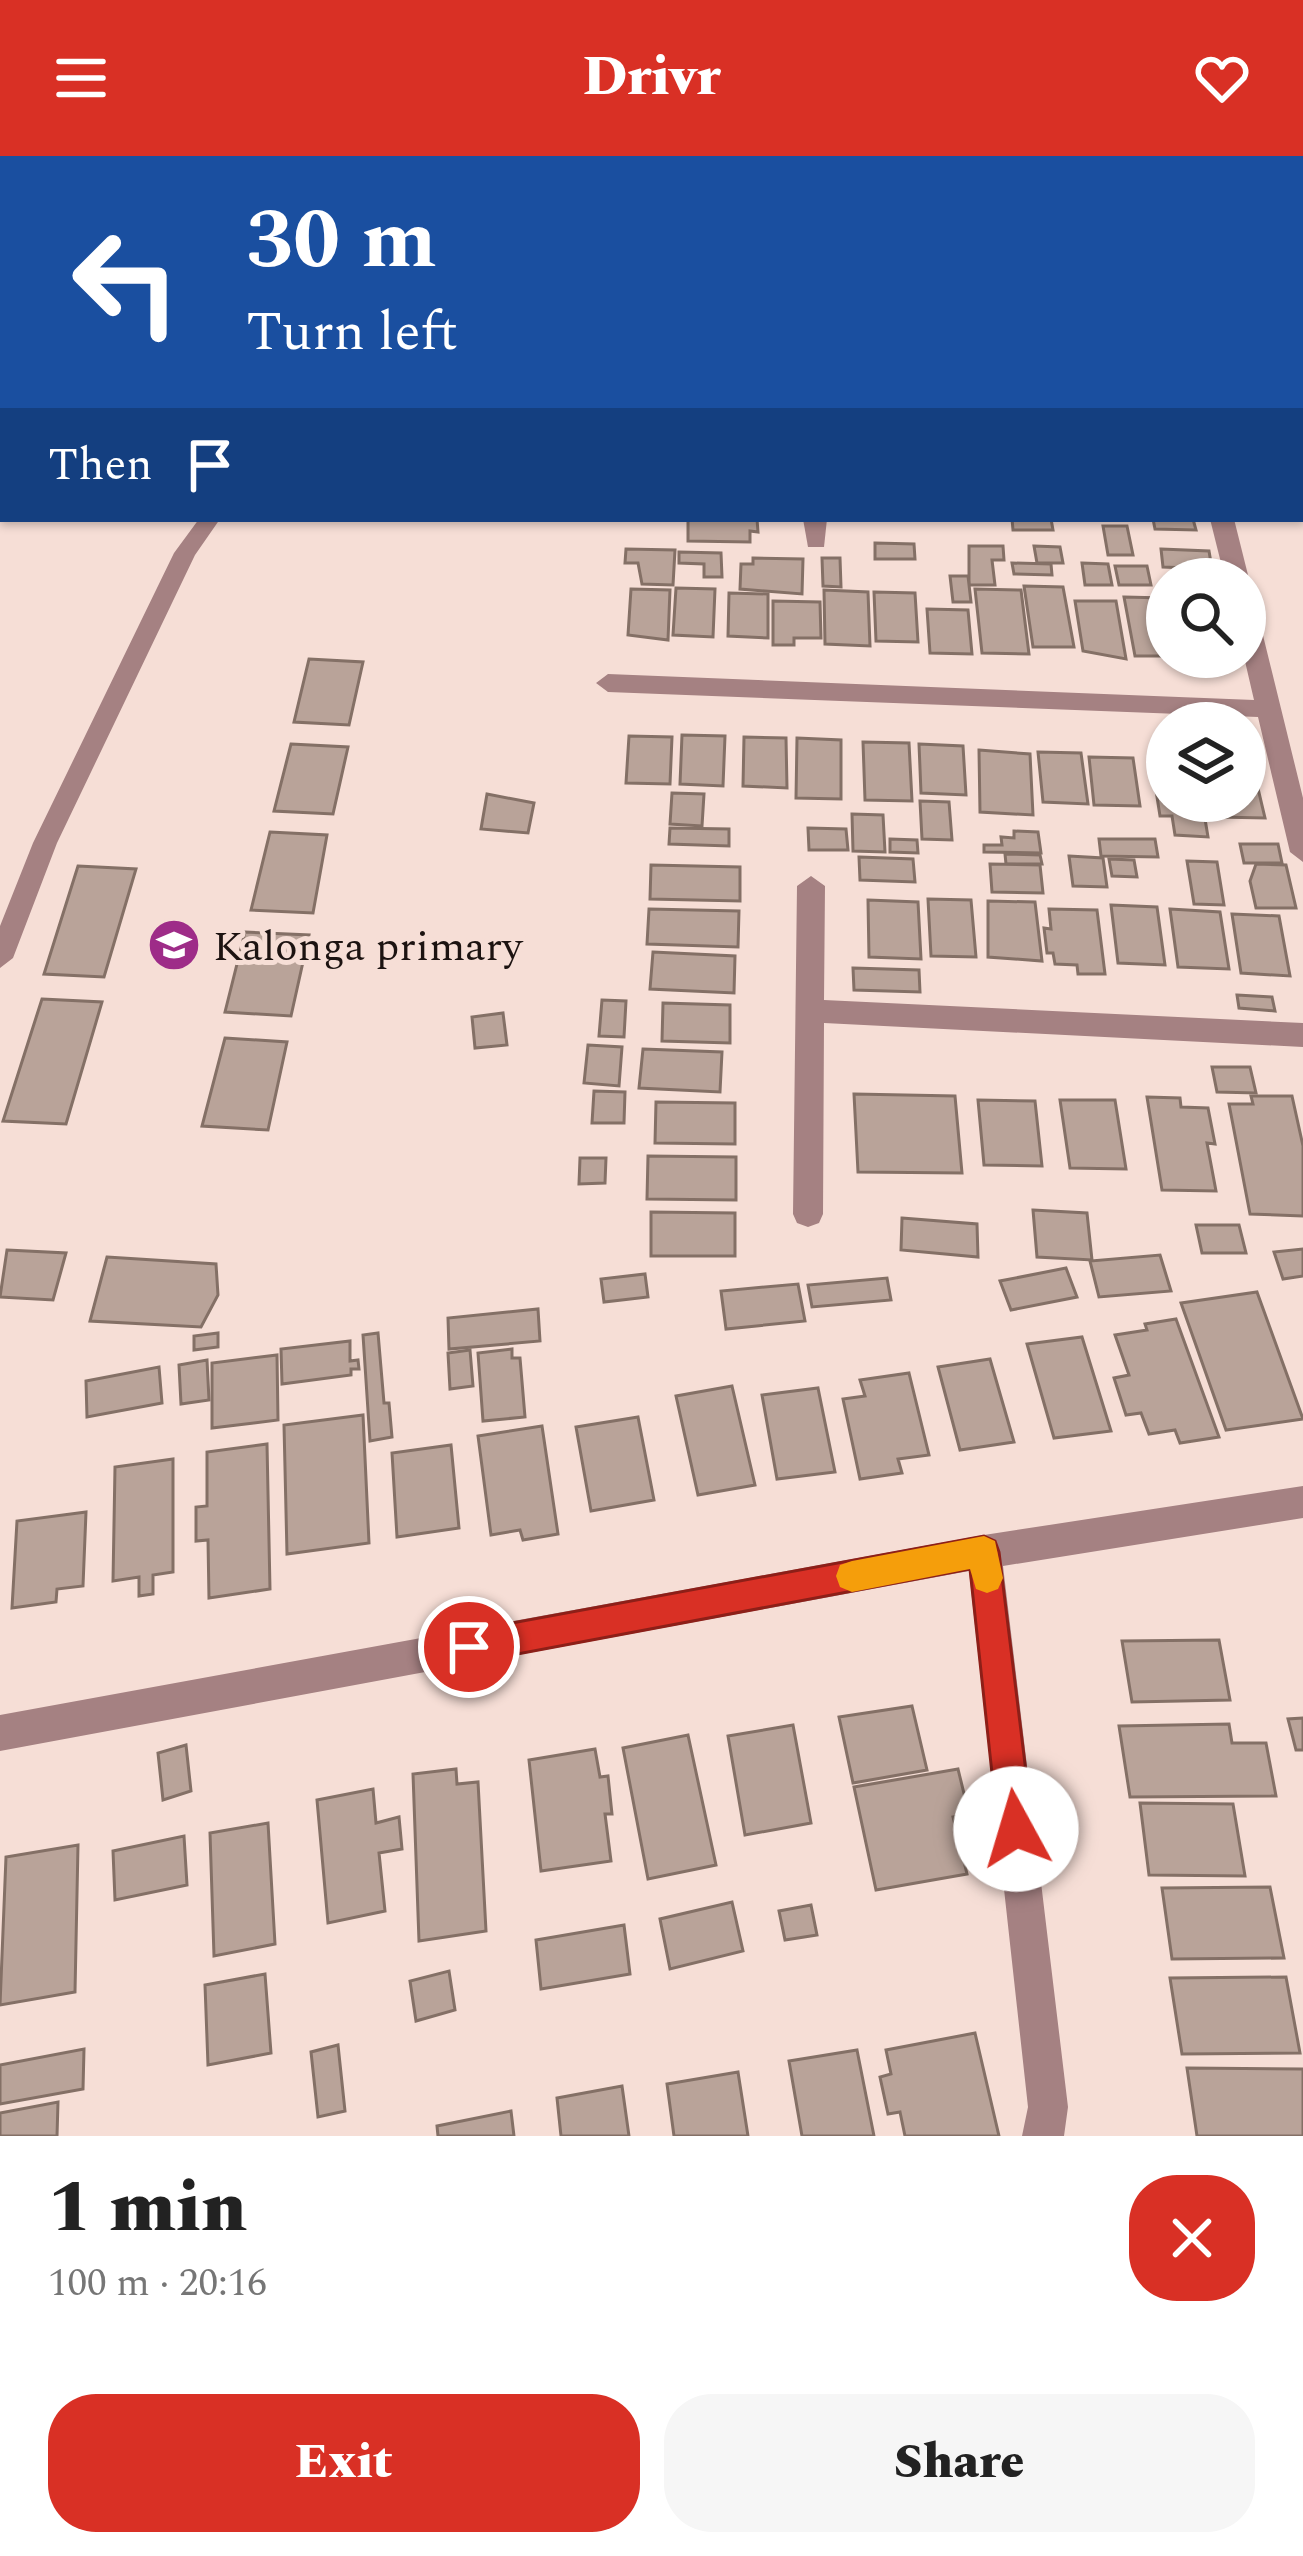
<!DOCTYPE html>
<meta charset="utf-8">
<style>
:root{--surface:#fff;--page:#f6f6f6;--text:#222;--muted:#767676;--accent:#d93025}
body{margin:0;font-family:Spectral,serif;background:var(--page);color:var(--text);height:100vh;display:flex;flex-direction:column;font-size:45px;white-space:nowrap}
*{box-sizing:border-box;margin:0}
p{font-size:39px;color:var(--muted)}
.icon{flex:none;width:66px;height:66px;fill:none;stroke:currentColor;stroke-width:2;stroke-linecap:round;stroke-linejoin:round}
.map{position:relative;height:1980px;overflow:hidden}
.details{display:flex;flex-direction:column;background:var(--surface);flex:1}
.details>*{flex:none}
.banner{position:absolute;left:0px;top:0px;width:1305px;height:366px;box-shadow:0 3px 9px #0004;background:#1a4fa0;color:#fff;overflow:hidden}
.fabs{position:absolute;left:1146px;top:402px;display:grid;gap:24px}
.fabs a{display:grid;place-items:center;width:120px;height:120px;border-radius:50%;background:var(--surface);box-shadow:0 3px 9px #0004;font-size:60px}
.pin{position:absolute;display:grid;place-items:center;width:102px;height:102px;color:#fff;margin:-51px;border:6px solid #fff;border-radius:50%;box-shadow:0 3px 12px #0007}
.me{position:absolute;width:132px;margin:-66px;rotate:354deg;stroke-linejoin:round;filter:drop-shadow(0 0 9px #0008)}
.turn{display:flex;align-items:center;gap:42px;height:252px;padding:0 48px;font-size:54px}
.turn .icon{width:156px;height:156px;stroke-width:2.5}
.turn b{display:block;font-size:84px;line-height:102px}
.then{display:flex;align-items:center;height:114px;padding:0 48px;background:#0003;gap:24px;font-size:45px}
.round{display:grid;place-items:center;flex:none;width:126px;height:126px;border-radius:48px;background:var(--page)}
.overview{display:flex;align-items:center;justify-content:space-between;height:204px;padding:0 48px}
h1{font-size:72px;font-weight:800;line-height:90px}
.cta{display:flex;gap:24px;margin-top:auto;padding:24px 48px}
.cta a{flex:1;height:138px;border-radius:48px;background:var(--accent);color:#fff;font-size:48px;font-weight:800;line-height:138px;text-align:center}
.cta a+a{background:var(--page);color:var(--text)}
header{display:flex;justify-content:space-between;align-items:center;height:156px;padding:0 48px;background:var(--accent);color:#fff;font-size:54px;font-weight:800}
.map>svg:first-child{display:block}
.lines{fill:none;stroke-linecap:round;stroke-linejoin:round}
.stream{stroke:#adc7db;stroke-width:9}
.building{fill:#b9a399;stroke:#847066;stroke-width:3}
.lane{fill:#a58182;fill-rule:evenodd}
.street{fill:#a58182;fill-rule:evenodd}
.route{fill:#d93025;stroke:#8d1f18;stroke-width:3}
.slow{fill:#f59e0b}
.labels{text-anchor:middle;stroke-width:10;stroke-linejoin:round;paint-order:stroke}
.poi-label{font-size:42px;fill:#1c1311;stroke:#f6ded6;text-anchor:start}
</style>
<header><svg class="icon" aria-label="menu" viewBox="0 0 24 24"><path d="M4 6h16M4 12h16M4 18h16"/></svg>Drivr<svg class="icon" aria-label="heart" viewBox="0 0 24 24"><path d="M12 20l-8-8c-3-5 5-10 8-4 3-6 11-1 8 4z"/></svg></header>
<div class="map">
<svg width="1303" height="1980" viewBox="0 0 1303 1980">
<rect width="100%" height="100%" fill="#f6ded6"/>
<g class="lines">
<polyline class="stream" points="307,3 323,0"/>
</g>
<g class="building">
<polygon points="688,363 757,363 758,376 750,375 750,386 688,385"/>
<polygon points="1012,363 1051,363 1053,374 1013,374"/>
<polygon points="1153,363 1193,363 1196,374 1155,373"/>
<polygon points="1103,370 1127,370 1133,399 1108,399"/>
<polygon points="875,387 914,388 915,403 875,403"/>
<polygon points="969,390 1003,390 1004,404 992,404 995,429 969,429"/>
<polygon points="1034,390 1060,391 1063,407 1037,407"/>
<polygon points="626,393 675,394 673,429 642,428 638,407 625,407"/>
<polygon points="1161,393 1209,395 1212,413 1163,411"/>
<polygon points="679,396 721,397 722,421 704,421 704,408 679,407"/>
<polygon points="753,402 803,403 802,438 740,433 741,408 753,408"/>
<polygon points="822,402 840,402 841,431 823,430"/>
<polygon points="1012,407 1051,408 1052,419 1014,418"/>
<polygon points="1082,407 1108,408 1112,429 1085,429"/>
<polygon points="1115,410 1147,410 1151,429 1119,429"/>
<polygon points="950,420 968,420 971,446 953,446"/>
<polygon points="1024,430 1063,431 1074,491 1033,491"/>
<polygon points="676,432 715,433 713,481 673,479"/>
<polygon points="631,433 670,434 668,484 628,479"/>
<polygon points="975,433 1021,434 1029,498 982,497"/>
<polygon points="824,434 868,436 870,490 825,488"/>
<polygon points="874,436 915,437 918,486 876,485"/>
<polygon points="729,437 768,438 768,482 728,480"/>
<polygon points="1124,441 1164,442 1167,500 1135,500"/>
<polygon points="773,445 820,446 821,482 794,482 794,489 773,489"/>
<polygon points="1075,445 1116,445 1126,503 1083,495"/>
<polygon points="927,453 968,454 972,498 930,497"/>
<polygon points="309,503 363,506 349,569 294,566"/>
<polygon points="682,579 725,580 723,630 680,628"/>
<polygon points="629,580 672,581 670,628 626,627"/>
<polygon points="744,581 786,582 787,632 743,630"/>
<polygon points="797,582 841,584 841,643 796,642"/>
<polygon points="863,586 909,587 912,645 865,644"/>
<polygon points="291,588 348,591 333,658 274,655"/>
<polygon points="919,588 963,590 966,639 921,637"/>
<polygon points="979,594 1030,598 1033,659 980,656"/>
<polygon points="1038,596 1081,597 1088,648 1043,646"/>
<polygon points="1089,601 1133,602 1140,650 1094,649"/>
<polygon points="1245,603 1251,603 1265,662 1217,661 1214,645 1245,645"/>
<polygon points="1152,609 1167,610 1167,645 1202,645 1208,681 1175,679 1172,660 1160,660"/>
<polygon points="672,637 704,638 702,670 670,668"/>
<polygon points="487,638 534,647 528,677 481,673"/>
<polygon points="920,645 949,646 952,684 922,683"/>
<polygon points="852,658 883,659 885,696 853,695"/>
<polygon points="670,672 729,673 729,690 669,688"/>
<polygon points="808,672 846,673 848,694 809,694"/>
<polygon points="1014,675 1038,676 1041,697 984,696 984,689 1002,689 1001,681 1014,682"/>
<polygon points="270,676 327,679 313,757 251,754"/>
<polygon points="890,683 917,684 918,697 890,696"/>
<polygon points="1099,683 1155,683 1158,701 1101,700"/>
<polygon points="1240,688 1278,688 1282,707 1244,707"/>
<polygon points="1005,698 1040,699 1042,708 1006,708"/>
<polygon points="1069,700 1103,702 1107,731 1073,730"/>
<polygon points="859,701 913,703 915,726 860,724"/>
<polygon points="1109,703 1134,704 1137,721 1112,720"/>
<polygon points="1187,705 1217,706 1224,749 1194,748"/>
<polygon points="990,708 1040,709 1043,737 992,736"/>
<polygon points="1256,708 1286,709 1296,752 1256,752 1250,725"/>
<polygon points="651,709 740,711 740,745 650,743"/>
<polygon points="78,710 136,713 104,821 44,818"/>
<polygon points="928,743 971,744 976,801 931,800"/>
<polygon points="868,744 918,746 921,803 869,801"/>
<polygon points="988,745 1035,746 1042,805 988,801"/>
<polygon points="1111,749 1157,751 1165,809 1118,807"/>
<polygon points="649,753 739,755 738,791 647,788"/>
<polygon points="1049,753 1097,754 1105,818 1078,818 1077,809 1055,808 1053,797 1047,797 1044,772 1051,773"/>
<polygon points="1170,753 1220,756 1229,813 1178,811"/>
<polygon points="1232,758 1279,760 1290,820 1241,817"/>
<polygon points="245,776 309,779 291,860 225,856"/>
<polygon points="653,796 735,800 734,837 650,833"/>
<polygon points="853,812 919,814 920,836 854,834"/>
<polygon points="1237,839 1272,841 1275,855 1239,852"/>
<polygon points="42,843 102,846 66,968 3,965"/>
<polygon points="602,844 626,845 624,881 599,880"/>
<polygon points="663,847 730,849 730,887 662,885"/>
<polygon points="503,857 507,889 475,892 472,861"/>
<polygon points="225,882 287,886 268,974 202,970"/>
<polygon points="588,889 622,891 619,930 584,927"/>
<polygon points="643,893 722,896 720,936 639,932"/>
<polygon points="1212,911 1250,911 1256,937 1217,936"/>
<polygon points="594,935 625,936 624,967 592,967"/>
<polygon points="854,938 955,940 962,1017 858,1016"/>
<polygon points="1251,940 1292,940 1303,990 1303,1060 1250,1058 1229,948 1253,948"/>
<polygon points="1147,941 1180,942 1181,951 1208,952 1215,988 1207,987 1216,1035 1162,1034"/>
<polygon points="978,944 1035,945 1042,1010 984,1009"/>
<polygon points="1060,944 1115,944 1126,1013 1070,1012"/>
<polygon points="656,946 735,947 735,988 655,987"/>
<polygon points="648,1000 736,1001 736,1044 647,1043"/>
<polygon points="580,1002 606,1002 605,1027 579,1028"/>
<polygon points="1033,1054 1087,1057 1092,1104 1037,1101"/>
<polygon points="651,1056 735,1057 735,1100 651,1100"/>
<polygon points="902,1062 977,1068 978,1101 901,1094"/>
<polygon points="1196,1069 1239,1069 1246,1097 1202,1097"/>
<polygon points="1303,1093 1303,1120 1283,1123 1274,1096"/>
<polygon points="7,1094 66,1097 53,1144 0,1141"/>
<polygon points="1160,1099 1171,1135 1099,1141 1090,1105"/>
<polygon points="107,1101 216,1108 218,1139 201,1171 90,1165"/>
<polygon points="1066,1112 1077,1141 1011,1154 1000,1125"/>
<polygon points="645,1118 648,1141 604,1146 601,1123"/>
<polygon points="887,1122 891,1144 812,1151 808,1129"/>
<polygon points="798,1128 805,1165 726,1173 721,1135"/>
<polygon points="1257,1136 1303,1263 1226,1274 1181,1147"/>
<polygon points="538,1153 540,1185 449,1193 448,1162"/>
<polygon points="1176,1163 1219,1281 1180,1287 1175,1274 1149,1278 1141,1257 1126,1259 1114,1222 1129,1219 1115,1179 1147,1174 1145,1168"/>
<polygon points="218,1177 218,1191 194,1194 194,1180"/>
<polygon points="378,1177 384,1247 389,1247 392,1281 370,1285 363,1179"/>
<polygon points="1082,1181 1111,1275 1054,1282 1027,1188"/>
<polygon points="350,1185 350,1205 358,1204 359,1213 351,1213 351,1219 282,1228 281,1193"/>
<polygon points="512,1193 512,1202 520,1202 525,1261 483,1265 478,1197"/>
<polygon points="470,1194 473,1230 450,1233 448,1197"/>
<polygon points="277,1199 278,1264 212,1272 212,1207"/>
<polygon points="990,1203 1014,1286 960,1294 938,1211"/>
<polygon points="207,1204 209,1244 181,1248 179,1209"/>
<polygon points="159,1211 162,1247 87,1261 86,1225"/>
<polygon points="909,1217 929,1299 898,1303 902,1317 860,1323 843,1243 865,1240 860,1224"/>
<polygon points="732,1230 755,1329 698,1339 676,1240"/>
<polygon points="818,1232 835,1316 777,1323 762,1239"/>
<polygon points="363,1259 369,1387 287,1398 284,1269"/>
<polygon points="638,1261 654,1344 591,1355 576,1271"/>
<polygon points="542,1270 558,1378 523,1384 520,1374 491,1379 478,1280"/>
<polygon points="267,1288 270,1433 209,1442 208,1384 196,1385 196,1351 207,1350 207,1296"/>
<polygon points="451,1289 459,1372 397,1381 392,1297"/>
<polygon points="173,1303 173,1416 153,1419 153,1438 139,1440 139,1421 113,1425 115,1311"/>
<polygon points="86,1356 83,1430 57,1433 56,1446 12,1452 17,1365"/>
<polygon points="1219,1484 1230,1544 1132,1546 1122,1485"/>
<polygon points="912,1550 927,1614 853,1627 839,1561"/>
<polygon points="1303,1562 1303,1594 1296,1594 1288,1563"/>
<polygon points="1229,1568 1232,1587 1266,1587 1276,1640 1130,1641 1119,1570"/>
<polygon points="793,1569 811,1667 745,1679 728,1580"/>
<polygon points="688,1579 716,1709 648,1723 623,1592"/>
<polygon points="186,1589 191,1635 163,1644 158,1597"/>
<polygon points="595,1593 600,1621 608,1620 612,1658 605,1658 611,1705 541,1715 529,1604"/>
<polygon points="456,1613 457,1628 478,1626 486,1775 419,1785 413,1618"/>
<polygon points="958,1613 969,1658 953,1661 967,1718 876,1734 854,1631"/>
<polygon points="373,1633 376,1667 399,1661 402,1693 379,1697 385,1755 328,1767 317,1644"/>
<polygon points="1140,1647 1233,1648 1245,1720 1149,1719"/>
<polygon points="268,1667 275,1788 214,1800 210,1677"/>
<polygon points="184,1680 187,1729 115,1744 113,1695"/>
<polygon points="78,1689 75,1836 0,1849 6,1701"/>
<polygon points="1270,1731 1284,1802 1172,1803 1162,1732"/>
<polygon points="732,1746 743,1795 670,1813 660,1763"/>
<polygon points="811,1749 817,1779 785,1784 779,1755"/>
<polygon points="624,1769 630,1818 541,1833 536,1784"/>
<polygon points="449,1815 455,1854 416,1865 410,1825"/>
<polygon points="265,1818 271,1897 208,1909 205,1829"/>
<polygon points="1286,1821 1300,1897 1182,1898 1170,1822"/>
<polygon points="975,1877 999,1980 905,1980 900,1956 888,1958 880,1921 891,1918 886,1894"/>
<polygon points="338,1889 345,1955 318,1961 311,1896"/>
<polygon points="84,1893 83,1933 0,1948 0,1909"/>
<polygon points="857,1894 874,1980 802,1980 789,1905"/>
<polygon points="1187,1912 1303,1913 1303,1980 1197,1980"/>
<polygon points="738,1916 748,1980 674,1980 667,1928"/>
<polygon points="622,1930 629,1980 561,1980 557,1942"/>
<polygon points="58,1946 57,1980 0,1980 0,1957"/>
<polygon points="511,1955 514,1980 438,1980 437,1970"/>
</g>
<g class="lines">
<polygon class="lane" points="199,363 220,363 195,399 57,687 13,802 0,812 0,770 33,687 174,397"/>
<g class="street">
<polygon points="276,0 294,0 296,3 276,3"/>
<rect x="0" y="294" width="3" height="14"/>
<polygon points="803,363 827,363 824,391 808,391"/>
<polygon points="1210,363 1234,363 1249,423 1245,429 1245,423 1225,423"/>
<polygon points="1245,447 1257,455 1303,642 1303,706 1290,696 1258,561 608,536 596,527 608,518 1254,544 1244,501"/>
<polygon points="811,720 825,730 824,844 1303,867 1303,891 824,867 823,1058 819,1067 808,1071 797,1067 793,1058 797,730"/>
<polygon points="1303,1330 1303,1362 1003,1410 1068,1951 1064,1980 1022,1980 1028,1951 969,1415 0,1595 0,1559 984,1379"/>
</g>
</g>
<polygon class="route" points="984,1380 995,1385 999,1396 1033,1673 1028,1685 1016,1690 1003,1685 998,1673 970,1413 469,1507 457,1502 452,1491 457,1479 469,1475"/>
<polygon class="slow" points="984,1380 995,1385 1003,1422 998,1433 987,1437 976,1433 970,1413 852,1436 840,1431 836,1420 840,1409 852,1405"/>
<defs>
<g id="school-disc" transform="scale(2.7)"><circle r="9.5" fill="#9e2c88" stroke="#f6ded6"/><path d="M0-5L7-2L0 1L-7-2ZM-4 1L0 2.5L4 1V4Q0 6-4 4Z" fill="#fff"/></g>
</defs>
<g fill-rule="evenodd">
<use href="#school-disc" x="174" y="789"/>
</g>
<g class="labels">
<g class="poi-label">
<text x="213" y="804">Kalonga primary</text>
</g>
</g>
</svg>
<div class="fabs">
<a><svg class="icon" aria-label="search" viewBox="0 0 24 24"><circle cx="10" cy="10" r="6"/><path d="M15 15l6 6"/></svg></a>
<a><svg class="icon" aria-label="layers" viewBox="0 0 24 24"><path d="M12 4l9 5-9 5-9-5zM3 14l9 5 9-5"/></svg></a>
</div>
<div class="pin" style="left:469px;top:1491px;background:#d93025"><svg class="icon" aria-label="arrive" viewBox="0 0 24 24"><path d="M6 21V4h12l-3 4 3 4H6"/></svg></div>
<svg class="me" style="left:1016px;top:1673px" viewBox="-20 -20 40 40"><circle r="19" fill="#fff"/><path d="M0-13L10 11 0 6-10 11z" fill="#d93025"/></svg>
<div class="banner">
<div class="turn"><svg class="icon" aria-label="left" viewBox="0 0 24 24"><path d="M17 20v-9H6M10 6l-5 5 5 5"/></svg><div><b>30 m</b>Turn left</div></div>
<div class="then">Then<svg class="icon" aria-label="arrive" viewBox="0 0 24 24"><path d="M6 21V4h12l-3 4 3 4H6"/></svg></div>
</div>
</div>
<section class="details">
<div class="overview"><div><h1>1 min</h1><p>100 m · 20:16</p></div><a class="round" style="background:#d93025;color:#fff"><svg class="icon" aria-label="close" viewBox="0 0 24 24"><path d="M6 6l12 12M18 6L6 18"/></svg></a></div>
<div class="cta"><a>Exit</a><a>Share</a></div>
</section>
